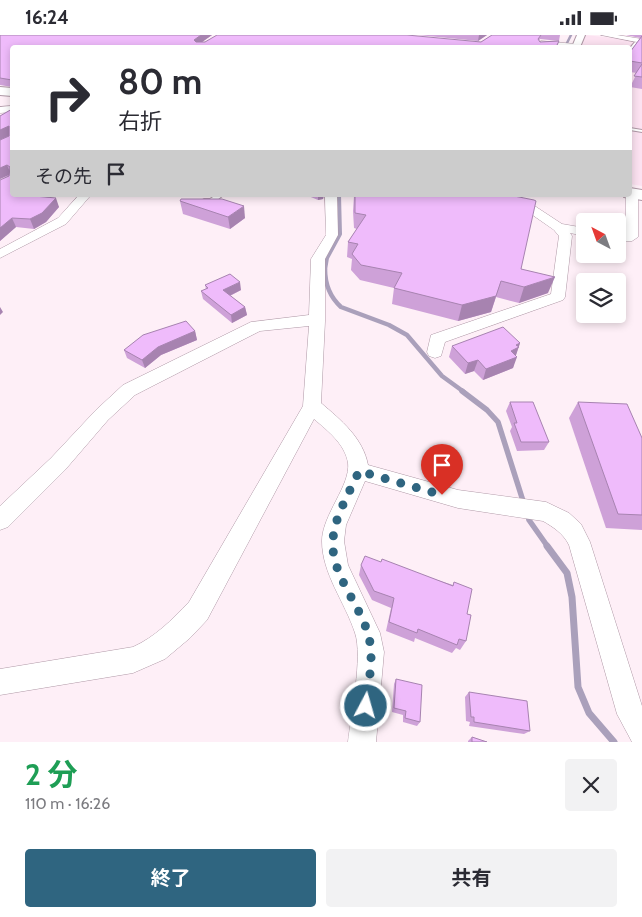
<!DOCTYPE html>
<html lang="ja">
<meta charset="utf-8">
<style>
:root{--surface:#fff;--page:#f2f2f3;--text:#2b2b33;--muted:#7c7c81;--accent:#2f6580}
body{margin:0;font-family:Cabin,"Noto Sans JP",sans-serif;background:var(--page);color:var(--text);height:100vh;display:flex;flex-direction:column;font-size:19px;white-space:nowrap}
*{box-sizing:border-box;margin:0}
p{font-size:16px;color:var(--muted)}
.icon{flex:none;width:28px;height:28px;fill:none;stroke:currentColor;stroke-width:2;stroke-linecap:round;stroke-linejoin:round}
.map{position:relative;height:707px;overflow:hidden}
.sheet{display:flex;flex-direction:column;background:var(--surface);flex:1}
.sheet>*{flex:none}
.hud{position:absolute;left:10px;top:10px;width:622px;height:152px;border-radius:5px;box-shadow:0 2px 8px #0003;background:#fff;color:var(--text);overflow:hidden}
.needle{width:32px;rotate:319deg}
.controls{position:absolute;left:576px;top:178px;display:grid;gap:10px}
.controls a{display:grid;place-items:center;width:50px;height:50px;border-radius:5px;background:var(--surface);box-shadow:0 2px 8px #0003;font-size:25px}
.pin{position:absolute;display:grid;place-items:center;width:42px;height:42px;color:#fff;margin:-51px -21px;border-radius:50% 50% 50% 0;rotate:-45deg;box-shadow:0 0 5px #0007}
.pin .icon{rotate:45deg}
.me{position:absolute;width:55px;margin:-28px;rotate:6deg;stroke-linejoin:round;filter:drop-shadow(0 0 4px #0008)}
.turn{display:flex;align-items:center;gap:18px;height:105px;padding:0 25px;font-size:22px}
.turn .icon{width:65px;height:65px;stroke-width:2.5}
.turn b{display:block;font-size:35px;line-height:42px}
.then{display:flex;align-items:center;height:48px;padding:0 25px;background:#0003;gap:10px;font-size:19px}
.round{display:grid;place-items:center;flex:none;width:52px;height:52px;border-radius:5px;background:var(--page)}
.summary{display:flex;align-items:center;justify-content:space-between;height:85px;padding:0 25px}
h1{font-size:30px;font-weight:700;line-height:38px;color:#1e9e55}
.primary-button{display:flex;gap:10px;margin-top:auto;padding:10px 25px}
.primary-button a{flex:1;height:58px;border-radius:5px;background:var(--accent);color:#fff;font-size:20px;font-weight:700;line-height:58px;text-align:center}
.primary-button a+a{background:var(--page);color:var(--text)}
.status{display:flex;justify-content:space-between;align-items:center;height:35px;padding:0 25px;background:var(--surface);direction:ltr}
.status svg{height:14px;fill:currentColor}
.map>svg:first-child{display:block}
.built{fill:#fce2f1}
.lines{fill:none;stroke-linecap:round;stroke-linejoin:round}
.stream-far4{stroke:#aaa0bb;stroke-width:2.5}
.stream-far3{stroke:#aaa0bb;stroke-width:4}
.stream-far2{stroke:#aaa0bb;stroke-width:4.5}
.stream-far1{stroke:#aaa0bb;stroke-width:5.5}
.stream{stroke:#aaa0bb;stroke-width:7}
.service-casing{stroke:#af98a6;stroke-width:2}
.minor-casing{stroke:#af98a6;stroke-width:1}
.tertiary-casing{stroke:#af98a6;stroke-width:2}
.secondary-casing{stroke:#af98a6;stroke-width:2}
.service{fill:#fff;fill-rule:evenodd}
.minor{fill:#fff;fill-rule:evenodd}
.tertiary{fill:#fff;fill-rule:evenodd}
.secondary{fill:#fff;fill-rule:evenodd}
.wall{fill:#cea1d8}
.shaded-wall{fill:#a783b0}
.building{fill:#efbbfb;stroke:#a783b0}
.route{stroke:#2f6580;stroke-width:9;stroke-dasharray:0 16.2}
</style>
<div class="status"><b>16:24</b><svg viewBox="0 0 49 12"><path d="M0 12V9h3v3zM5 12V6h3v6zM10 12V3h3v9zM15 12V0h3v12zM26 1h20v11H26zM47 4h2v5h-2z"/></svg></div>
<div class="map">
<svg width="642" height="707" viewBox="0 0 642 707">
<rect width="100%" height="100%" fill="#feeff7"/>
<polygon class="built" points="585,0 642,6 642,151 630,149 630,12 581,12"/>
<g class="lines">
<polyline class="stream-far4" points="565,12 571,0"/>
<polyline class="stream-far3" points="325,235 327,223 340,199 339,160"/>
<path class="stream-far2" d="M325 234C325 249 330 262 341 272L389 290 407 300 442 341 464 357"/>
<g class="stream-far1">
<polyline points="462,356 487,375 498,387 524,469"/>
<polyline points="527,477 529,485 548,512"/>
</g>
<polyline class="stream" points="547,511 567,538 572,562 578,652 589,678 614,707"/>
<g class="service-casing">
<g id="service">
<polygon points="635,7 638,8 630,17 630,13"/>
<polygon points="630,93 642,95 642,97 630,95"/>
<path d="M216 160H223C217 166 209 171 201 166L204 164H210Z"/>
</g>
</g>
<g class="minor-casing">
<g id="minor">
<polygon points="601,0 617,0 642,4 642,8"/>
<polygon points="541,6 576,9 580,11 569,12 546,10 544,12 538,12"/>
<polygon points="12,71 12,77 0,78 0,72"/>
<polygon points="630,155 636,156 638,158 638,202 632,206 618,207 618,199 626,199 626,160 630,160"/>
<polygon points="79,160 91,160 66,189 0,223 0,214 58,183"/>
<path d="M325 160H337L338 200 325 224V286L321 368C341 385 363 403 368 430L458 455 546 467 569 478 581 489 590 507 642 671V707H632L617 679 569 510C563 498 553 492 543 486L458 473 365 446 346 490 344 506 348 530 380 598 384 617 376 707H348C351 681 363 621 355 598 345 567 322 539 322 506 322 480 351 450 348 428 345 409 328 396 314 384L207 585 190 603 165 624 133 638 0 660V634L133 612C155 602 172 585 189 567L303 371 309 291 260 296 135 360 108 385 65 435 8 492 0 495V471L51 423 96 375 123 350 251 287 309 280 311 224 326 200Z"/>
<polygon points="504,160 518,160 562,189 585,193 585,201 570,198 572,201 565,262 563,265 445,307 441,321 435,323 429,321 427,317 431,300 551,259 559,201 554,195"/>
</g>
</g>
<g class="tertiary-casing">
<polygon id="tertiary" points="577,0 585,0 580,12 572,12"/>
</g>
<g class="secondary-casing">
<g id="secondary">
<polygon points="0,52 12,53 12,61 0,60"/>
<polygon points="630,153 642,155 642,165 624,162 623,160 630,160"/>
</g>
</g>
<use href="#service" class="service"/>
<use href="#minor" class="minor"/>
<use href="#tertiary" class="tertiary"/>
<use href="#secondary" class="secondary"/>
</g>
<g class="wall">
<polygon points="0,0 212,0 202,7 481,7 492,0 560,0 559,6 540,4 539,6 540,7 559,6 557,12 12,12 12,52 0,50"/>
<polygon points="418,0 487,0 478,6"/>
<polygon points="626,0 642,0 642,54 630,52 637,38 630,37 630,17 640,3"/>
<polygon points="12,74 12,160 52,160 49,162 59,172 46,187 34,194 16,192 0,206 0,145 9,140 0,144 0,81"/>
<polygon points="306,160 324,160 323,164 318,165"/>
<polygon points="354,161 521,234 548,258 519,268 496,262 491,277 458,286 392,269 394,253 360,245 351,235 352,224 347,222 348,207 357,194 354,193 353,176"/>
<polygon points="180,166 245,183 230,194 183,179"/>
<polygon points="205,250 241,255 230,261 245,272 247,280 232,288 203,264 201,256 206,254"/>
<polygon points="195,296 197,305 161,320 145,333 127,323 124,315"/>
<polygon points="520,308 516,320 513,333 483,345 474,336 465,339 449,322 452,311"/>
<polygon points="510,367 549,407 544,415 517,416 510,396 512,392 506,376"/>
<polygon points="578,367 642,403 642,495 606,493 569,383"/>
<polygon points="381,527 453,550 454,547 467,579 466,606 460,615 456,613 452,618 415,603 414,607 386,596 391,573 372,565 359,540 361,530"/>
<polygon points="396,644 420,687 417,691 403,687 403,680 392,677 394,649"/>
<polygon points="469,657 530,696 524,699 469,691 470,687 466,686 465,662"/>
<polygon points="472,702 487,707 468,707 468,706"/>
</g>
<g class="shaded-wall">
<polygon points="201,0 212,0 195,12 194,5"/>
<polygon points="479,0 487,0 478,6"/>
<polygon points="9,91 12,99 0,105 0,95"/>
<polygon points="7,130 11,139 0,144 0,133"/>
<polygon points="36,160 52,160 38,171 34,161"/>
<polygon points="318,160 324,160 323,164 318,165"/>
<polygon points="56,163 59,172 46,187 34,194 30,184"/>
<polygon points="244,171 245,183 230,194 228,182"/>
<polygon points="12,183 16,192 0,206 0,193"/>
<polygon points="555,242 548,258 519,268 524,252"/>
<polygon points="501,246 491,277 458,286 462,270"/>
<polygon points="240,247 241,255 225,263 223,255"/>
<polygon points="0,272 3,277 0,280"/>
<polygon points="245,272 247,280 232,288 231,280"/>
<polygon points="195,296 197,305 161,320 145,333 142,325 158,312"/>
<polygon points="520,308 515,323 517,322 513,333 483,345 486,334 511,316 516,310"/>
<polygon points="478,325 474,336 465,339 468,328"/>
</g>
<g class="building">
<polygon points="0,0 201,0 194,5 196,7 205,7 217,0 407,0 481,7 492,0 541,0 538,4 540,7 559,6 556,12 12,12 12,45 0,43"/>
<polygon points="642,1 642,28 630,26 630,17"/>
<polygon points="642,29 642,42 634,41"/>
<polygon points="12,74 12,160 36,160 34,161 56,163 42,178 30,184 12,183 0,193 0,145 9,141 10,132 7,130 0,133 0,105 9,101 9,91 0,95 0,81"/>
<polygon points="355,160 509,160 534,165 536,166 521,234 555,242 524,252 501,246 496,261 462,270 394,253 402,238 361,230 352,219 358,209 348,207 366,180 355,178"/>
<polygon points="181,164 222,164 244,171 228,182 180,166"/>
<polygon points="230,239 240,247 223,255 245,272 231,280 201,256 208,253 205,250"/>
<polygon points="186,286 195,296 158,312 142,325 124,315 143,300"/>
<polygon points="503,292 520,308 516,310 519,312 511,316 517,322 486,334 478,325 468,328 452,311"/>
<polygon points="510,367 533,367 549,407 521,407 514,388 517,388"/>
<polygon points="578,367 627,369 642,403 642,480 618,479"/>
<polygon points="365,521 381,527 382,524 453,551 454,547 472,554 467,579 471,580 466,606 459,604 457,610 418,594 417,598 389,587 394,563 374,556 361,530"/>
<polygon points="396,644 422,650 420,687 405,683 406,676 394,673"/>
<polygon points="469,657 527,666 530,696 474,687 474,682 471,682"/>
<polygon points="472,702 487,707 472,707"/>
</g>
<g class="lines">
<path class="route" d="M366 671C368 648 375 622 368 599 359 567 330 539 333 504 335 480 350 457 359 436L442 460"/>
</g>
</svg>
<div class="controls">
<a><svg class="needle" viewBox="-14 -14 28 28"><path d="M0-13l5 13h-10z" fill="#e53935"/><path d="M0 13l5-13h-10z" fill="#7c7c81"/></svg></a>
<a><svg class="icon" aria-label="layers" viewBox="0 0 24 24"><path d="M12 4l9 5-9 5-9-5zM3 14l9 5 9-5"/></svg></a>
</div>
<div class="pin" style="left:442px;top:460px;background:#d93025"><svg class="icon" aria-label="arrive" viewBox="0 0 24 24"><path d="M6 21V4h12l-3 4 3 4H6"/></svg></div>
<svg class="me" style="left:366px;top:671px" viewBox="-20 -20 40 40"><circle r="17" fill="#2f6580" stroke="#fff" stroke-width="3"/><path d="M0-11L8 9 0 5-8 9z" fill="#fff"/></svg>
<div class="hud">
<div class="turn"><svg class="icon" aria-label="right" viewBox="0 0 24 24"><path d="M7 20v-9h11M14 6l5 5-5 5"/></svg><div><b>80 m</b>右折</div></div>
<div class="then">その先<svg class="icon" aria-label="arrive" viewBox="0 0 24 24"><path d="M6 21V4h12l-3 4 3 4H6"/></svg></div>
</div>
</div>
<section class="sheet">
<div class="summary"><div><h1>2 分</h1><p>110 m · 16:26</p></div><a class="round"><svg class="icon" aria-label="close" viewBox="0 0 24 24"><path d="M6 6l12 12M18 6L6 18"/></svg></a></div>
<div class="primary-button"><a>終了</a><a>共有</a></div>
</section>
